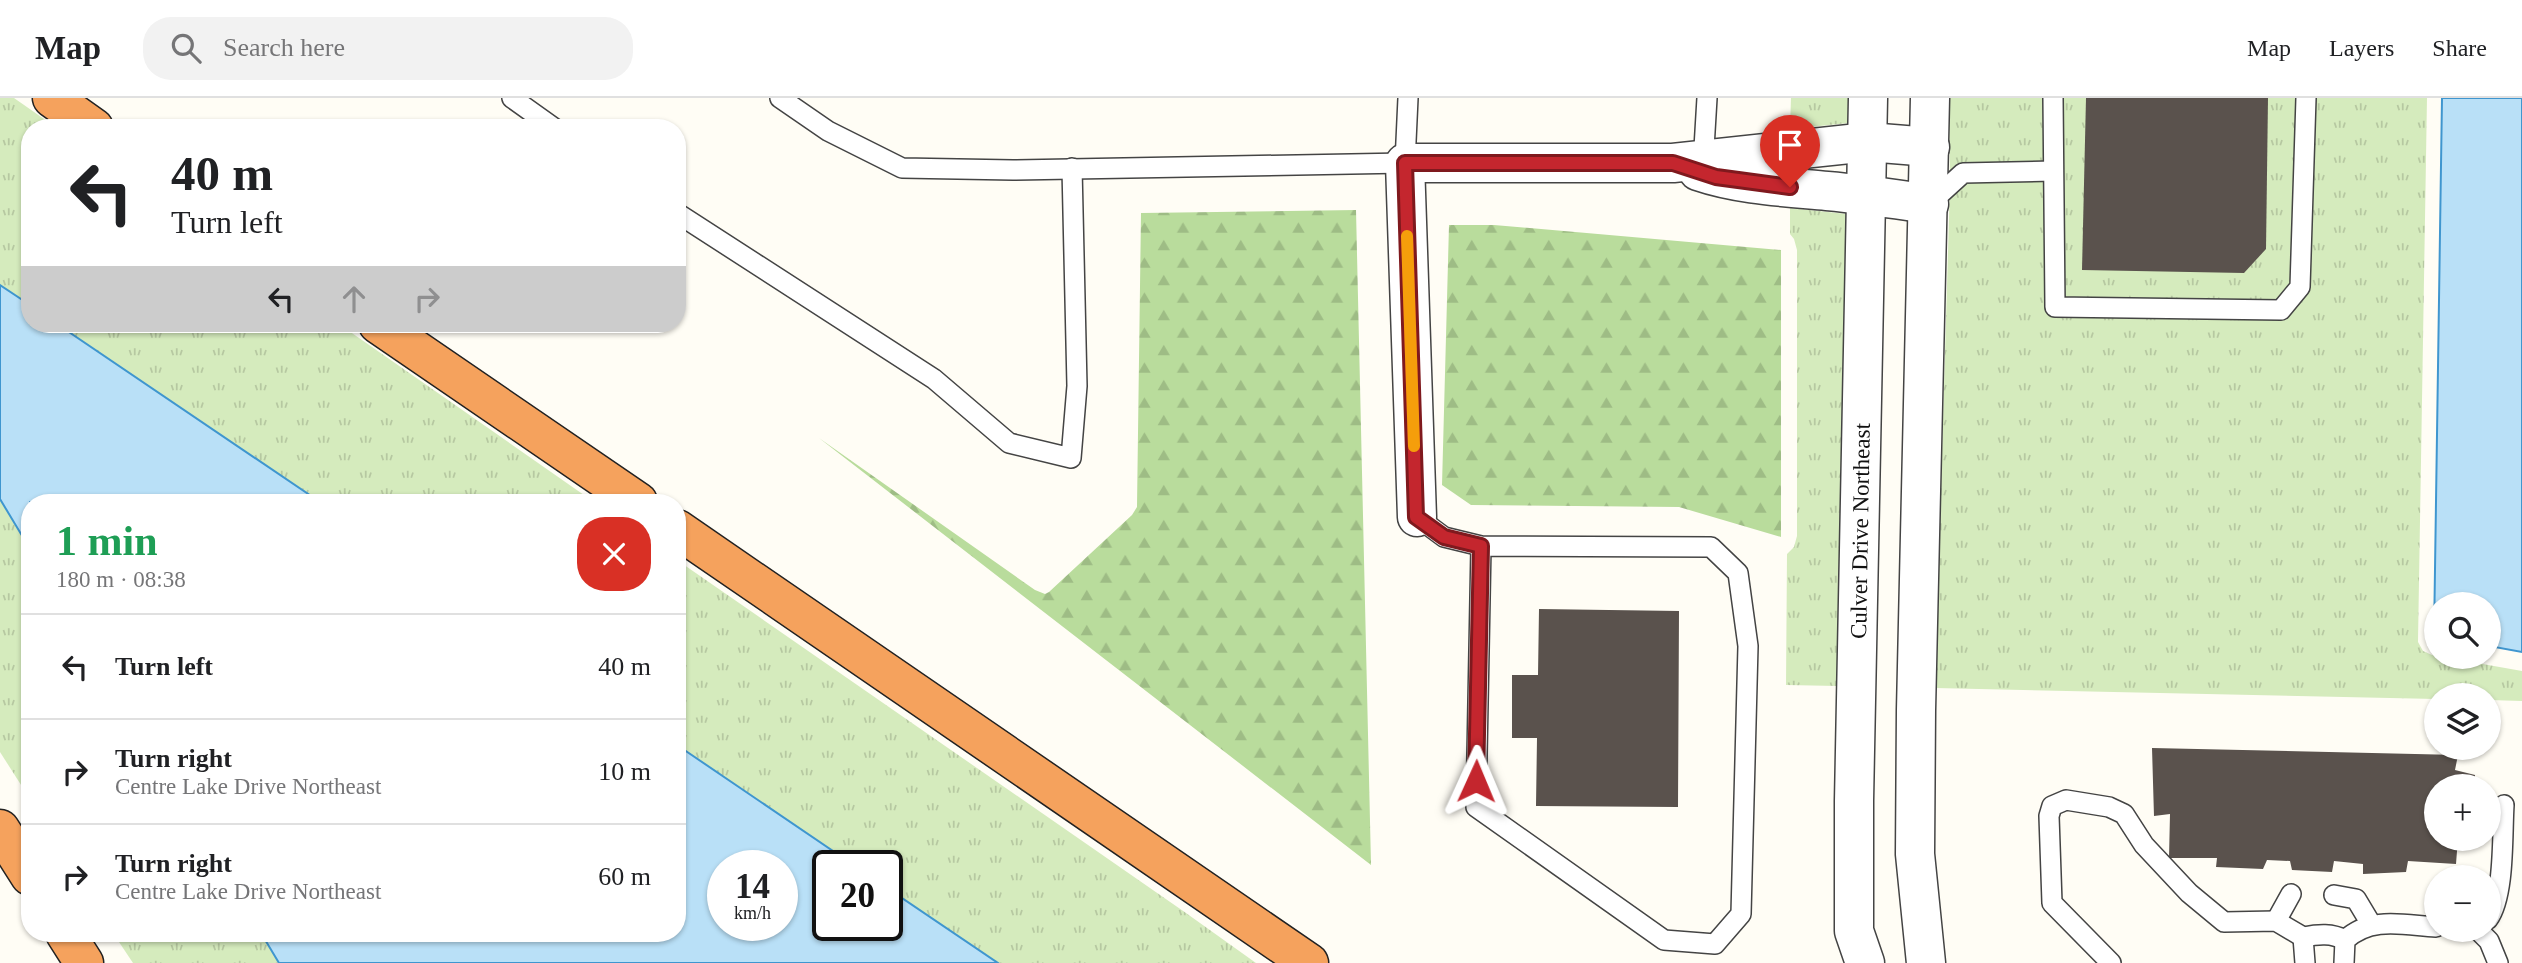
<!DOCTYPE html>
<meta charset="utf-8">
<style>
:root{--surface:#fff;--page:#f2f2f2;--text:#202124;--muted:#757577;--line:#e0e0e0}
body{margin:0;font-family:"Times New Roman",serif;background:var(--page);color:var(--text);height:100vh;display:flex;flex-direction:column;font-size:26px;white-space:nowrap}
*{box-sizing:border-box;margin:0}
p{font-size:23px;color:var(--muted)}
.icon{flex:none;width:38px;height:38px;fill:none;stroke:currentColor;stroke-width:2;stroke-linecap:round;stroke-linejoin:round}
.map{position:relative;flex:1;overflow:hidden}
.sheet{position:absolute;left:21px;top:396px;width:665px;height:448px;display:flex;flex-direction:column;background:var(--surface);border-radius:28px;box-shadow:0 2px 5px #0004}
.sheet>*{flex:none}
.top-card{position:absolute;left:21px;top:21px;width:665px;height:214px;border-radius:28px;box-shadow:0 2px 5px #0004;background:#fff;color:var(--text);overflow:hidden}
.controls{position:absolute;left:2424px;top:494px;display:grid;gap:14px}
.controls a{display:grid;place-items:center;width:77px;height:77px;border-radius:50%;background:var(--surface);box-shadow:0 2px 5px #0004;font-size:35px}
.speed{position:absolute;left:707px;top:752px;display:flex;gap:14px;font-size:35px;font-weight:700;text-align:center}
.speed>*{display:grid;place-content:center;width:91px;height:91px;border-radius:50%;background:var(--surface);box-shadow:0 2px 5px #0004;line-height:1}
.speed small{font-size:18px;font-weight:400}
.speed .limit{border:4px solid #111;border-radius:10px;background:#fff;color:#111}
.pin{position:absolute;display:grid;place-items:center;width:60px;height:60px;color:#fff;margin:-72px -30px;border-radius:50% 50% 50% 0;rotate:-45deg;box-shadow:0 0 7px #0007}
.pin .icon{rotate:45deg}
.me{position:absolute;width:77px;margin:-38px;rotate:1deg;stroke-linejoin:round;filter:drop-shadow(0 0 5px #0008)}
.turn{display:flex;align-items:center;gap:24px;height:147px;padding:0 35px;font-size:32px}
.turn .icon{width:91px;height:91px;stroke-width:2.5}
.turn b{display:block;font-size:49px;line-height:60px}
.lanes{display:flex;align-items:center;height:66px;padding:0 35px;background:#0003;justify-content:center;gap:35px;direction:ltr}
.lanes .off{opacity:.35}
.round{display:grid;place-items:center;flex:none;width:74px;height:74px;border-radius:28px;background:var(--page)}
.head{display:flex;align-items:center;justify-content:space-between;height:119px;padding:0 35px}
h1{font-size:42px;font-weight:800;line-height:52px;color:#1e9e55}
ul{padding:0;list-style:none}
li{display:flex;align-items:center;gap:21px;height:105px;padding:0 35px;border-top:2px solid var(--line)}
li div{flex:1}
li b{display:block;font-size:26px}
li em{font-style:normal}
header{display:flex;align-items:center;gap:42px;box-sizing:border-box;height:98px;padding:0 35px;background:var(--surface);border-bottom:2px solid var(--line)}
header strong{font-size:33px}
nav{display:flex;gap:38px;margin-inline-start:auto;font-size:24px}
.search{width:490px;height:63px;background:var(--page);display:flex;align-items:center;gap:18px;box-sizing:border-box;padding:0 24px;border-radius:28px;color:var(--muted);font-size:26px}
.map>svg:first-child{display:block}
.grass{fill:url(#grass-tufts)}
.forest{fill:url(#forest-firs)}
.water{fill:#b9e0f7;stroke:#3f96cf;stroke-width:2;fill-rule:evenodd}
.building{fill:#5a524d}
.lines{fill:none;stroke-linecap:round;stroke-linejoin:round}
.service-casing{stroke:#444;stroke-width:22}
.minor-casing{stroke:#444;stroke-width:41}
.tertiary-casing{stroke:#444;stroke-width:41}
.motorway-casing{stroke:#222;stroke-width:41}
.service{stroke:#fff;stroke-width:19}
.minor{stroke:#fff;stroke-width:38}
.tertiary{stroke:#fff;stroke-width:38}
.motorway{stroke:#f5a25d;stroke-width:38}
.route-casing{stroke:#7f191e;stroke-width:18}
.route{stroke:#c4262e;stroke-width:12}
.slow{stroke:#f59e0b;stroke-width:12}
.labels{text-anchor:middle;stroke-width:7;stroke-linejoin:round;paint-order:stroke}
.street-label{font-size:23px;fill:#111;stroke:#fff}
</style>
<header>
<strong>Map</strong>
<div class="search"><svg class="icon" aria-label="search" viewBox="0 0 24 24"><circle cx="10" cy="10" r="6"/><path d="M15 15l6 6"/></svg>Search here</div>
<nav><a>Map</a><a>Layers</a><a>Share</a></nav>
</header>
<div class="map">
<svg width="2522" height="865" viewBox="0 0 2522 865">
<defs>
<pattern id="grass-tufts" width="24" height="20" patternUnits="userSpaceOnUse" patternTransform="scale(1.75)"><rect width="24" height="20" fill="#d5ebbd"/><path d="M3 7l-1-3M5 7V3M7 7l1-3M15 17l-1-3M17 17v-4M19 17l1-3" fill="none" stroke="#b6c8a1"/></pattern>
<pattern id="forest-firs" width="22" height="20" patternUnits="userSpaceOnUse" patternTransform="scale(1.75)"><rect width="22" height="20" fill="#b9dc9c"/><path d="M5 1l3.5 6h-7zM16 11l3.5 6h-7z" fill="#9ebc85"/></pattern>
</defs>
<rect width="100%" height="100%" fill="#fffdf5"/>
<g class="grass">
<polygon points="0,0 14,0 57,30 30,30 30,207 0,187"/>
<polygon points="1791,0 1849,0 1849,25 1790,31"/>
<polygon points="1949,0 2427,0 2418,544 2423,553 2432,557 2522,573 2522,603 2489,602 2488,597 2436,597 2436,601 1935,590 1950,87"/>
<polygon points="1790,110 1847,116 1838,588 1786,587 1787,456 1794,449 1797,438 1797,152 1794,141 1790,136"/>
<polygon points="57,226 339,226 594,404 320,404"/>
<polygon points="0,401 30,451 30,701 0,654"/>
<polygon points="677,462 1186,815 1256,865 998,865 887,790 887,768 855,768 677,647"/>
<polygon points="113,835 261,835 279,865 133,865"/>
</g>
<g class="forest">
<polygon points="1356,112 1371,767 819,340 1035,492 1045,496 1049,494 1132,417 1137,409 1141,115"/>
<polygon points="1449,127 1494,127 1781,152 1781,439 1679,409 1471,407 1442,387"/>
</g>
<g class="water">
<polygon points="2442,0 2522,0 2522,554 2489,548 2488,506 2436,506 2436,540 2434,539"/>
<polygon points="0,187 30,207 30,226 57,226 320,404 30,404 30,451 0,401"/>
<path d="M677 647 855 768H828V828H887V790L998 865H279L261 835H677ZM723 768H782V828H723Z"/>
</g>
<g class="building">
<polygon points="2086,0 2268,0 2266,151 2244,175 2082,172"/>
<polygon points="1539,511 1679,513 1678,709 1536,708 1537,640 1512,640 1512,577 1538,577"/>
<polygon points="2152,650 2458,657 2455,672 2475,677 2475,688 2436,688 2436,740 2458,740 2456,766 2408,763 2406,774 2363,776 2363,766 2334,763 2332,774 2292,772 2290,763 2267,762 2263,771 2216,769 2217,760 2169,760 2170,716 2154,718"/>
</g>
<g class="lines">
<g class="service-casing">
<g id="service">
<polyline points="512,0 554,30"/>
<polyline points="780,0 828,33 902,70 1013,72 1405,65 1408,0"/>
<polyline points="2053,0 2055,209 2281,212 2300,189 2306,0"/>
<polyline points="1703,67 1707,0"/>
<polyline points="1929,106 1963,75 2053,73"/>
<polyline points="677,115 934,281 1009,345 1071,360 1077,288 1072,70"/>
<polyline points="1417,419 1444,439 1481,448 1711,449 1738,475 1748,548 1741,816 1715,846 1664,842 1476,709 1481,448"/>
<polyline points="2334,797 2356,801 2371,826"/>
<path d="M2488 821C2505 798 2502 736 2504 707"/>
<polyline points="2276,823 2291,796"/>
<polyline points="2472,831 2478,832 2489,843 2498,865"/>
<polyline points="2303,839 2305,865"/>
<path d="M2111 865 2052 805 2049 718 2052 708 2066 702 2109 709 2124 716 2144 747 2189 795 2224 824 2276 823 2303 839C2319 836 2332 835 2345 842"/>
<path d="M2344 865 2345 842C2371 818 2403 827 2436 829"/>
</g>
</g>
<g class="minor-casing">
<g id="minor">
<path d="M1698 73C1739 87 1784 89 1827 93 1861 96 1895 101 1929 106"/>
<polyline points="1417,419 1405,65 1673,65 1868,44 1930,49"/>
</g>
</g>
<g class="tertiary-casing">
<g id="tertiary">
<polyline points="1865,865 1854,833 1854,703 1868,0"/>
<polyline points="1926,865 1915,756 1916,612 1930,0"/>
</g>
</g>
<g class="motorway-casing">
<g id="motorway">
<polyline points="52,0 94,30"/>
<polyline points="378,226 638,404"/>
<polyline points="677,431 1309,865"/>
<polyline points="0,731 30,778"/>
<polyline points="65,835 84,865"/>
</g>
</g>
<use href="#service" class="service"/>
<use href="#minor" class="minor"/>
<use href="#tertiary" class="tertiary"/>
<use href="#motorway" class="motorway"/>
</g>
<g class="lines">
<g class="route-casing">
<polyline id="route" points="1476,683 1481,448 1444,439 1416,419 1405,65 1673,65 1716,79 1790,89"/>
</g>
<use href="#route" class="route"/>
<polyline class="slow" points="1407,138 1414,348"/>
</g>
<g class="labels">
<g class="street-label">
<text transform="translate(1860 433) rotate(-89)" y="8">Culver Drive Northeast</text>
</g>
</g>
</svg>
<div class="controls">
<a><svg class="icon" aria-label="search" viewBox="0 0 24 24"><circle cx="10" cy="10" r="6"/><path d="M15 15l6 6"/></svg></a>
<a><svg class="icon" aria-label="layers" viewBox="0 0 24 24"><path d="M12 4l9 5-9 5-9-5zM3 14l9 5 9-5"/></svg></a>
<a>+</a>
<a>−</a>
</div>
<div class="speed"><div>14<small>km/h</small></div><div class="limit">20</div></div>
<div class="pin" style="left:1790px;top:89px;background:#d93025"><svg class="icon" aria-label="arrive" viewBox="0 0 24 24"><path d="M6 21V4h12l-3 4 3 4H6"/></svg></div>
<svg class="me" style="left:1476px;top:683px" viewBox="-20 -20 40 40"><path d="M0-17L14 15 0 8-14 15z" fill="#c4262e" stroke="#fff" stroke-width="4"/></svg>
<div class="top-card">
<div class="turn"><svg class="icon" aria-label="left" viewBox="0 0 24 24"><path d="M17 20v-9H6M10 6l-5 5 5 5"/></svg><div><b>40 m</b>Turn left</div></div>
<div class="lanes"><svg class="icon" aria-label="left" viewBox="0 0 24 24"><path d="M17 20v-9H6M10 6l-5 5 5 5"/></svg><svg class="icon off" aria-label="ahead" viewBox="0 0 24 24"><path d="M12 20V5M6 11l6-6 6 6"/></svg><svg class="icon off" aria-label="right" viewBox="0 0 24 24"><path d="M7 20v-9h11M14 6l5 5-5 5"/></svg></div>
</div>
<section class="sheet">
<div class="head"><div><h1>1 min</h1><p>180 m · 08:38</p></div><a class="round" style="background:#d93025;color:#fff"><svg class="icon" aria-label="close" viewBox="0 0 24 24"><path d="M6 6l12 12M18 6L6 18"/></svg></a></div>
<ul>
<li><svg class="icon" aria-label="left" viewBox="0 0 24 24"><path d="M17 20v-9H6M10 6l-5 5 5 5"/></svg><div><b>Turn left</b></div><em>40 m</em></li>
<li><svg class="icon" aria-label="right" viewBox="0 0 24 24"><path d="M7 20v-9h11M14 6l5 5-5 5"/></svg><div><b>Turn right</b><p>Centre Lake Drive Northeast</p></div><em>10 m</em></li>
<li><svg class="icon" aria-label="right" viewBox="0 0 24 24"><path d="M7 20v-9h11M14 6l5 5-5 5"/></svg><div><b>Turn right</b><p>Centre Lake Drive Northeast</p></div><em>60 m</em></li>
</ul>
</section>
</div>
